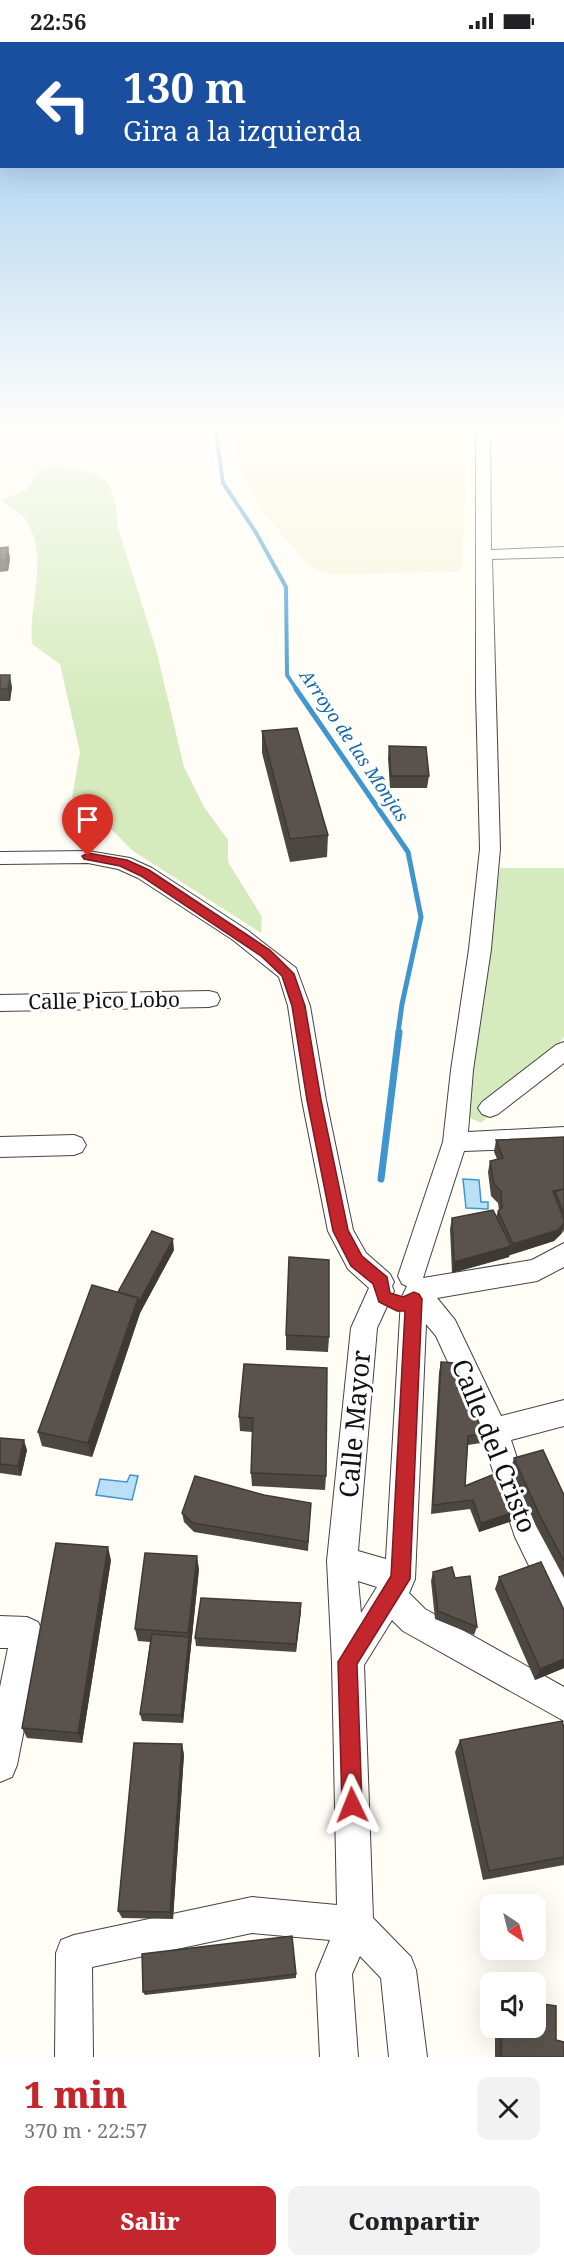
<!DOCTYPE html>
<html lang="es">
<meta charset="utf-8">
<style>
:root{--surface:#fff;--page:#f2f2f2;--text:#202124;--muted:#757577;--accent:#c4262e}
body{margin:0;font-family:"Noto Serif",serif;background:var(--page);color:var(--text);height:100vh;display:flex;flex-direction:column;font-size:22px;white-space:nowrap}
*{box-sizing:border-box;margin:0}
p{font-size:20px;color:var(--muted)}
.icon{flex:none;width:33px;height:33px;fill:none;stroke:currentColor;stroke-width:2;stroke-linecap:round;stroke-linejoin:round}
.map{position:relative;height:2015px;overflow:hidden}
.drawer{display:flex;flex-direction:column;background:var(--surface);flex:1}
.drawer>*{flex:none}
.guide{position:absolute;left:0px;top:0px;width:564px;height:126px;box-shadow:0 6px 24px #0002;background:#1a4fa0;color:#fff;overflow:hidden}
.needle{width:39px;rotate:145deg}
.tools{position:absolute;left:480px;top:1852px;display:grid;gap:12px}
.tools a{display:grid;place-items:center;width:66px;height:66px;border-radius:12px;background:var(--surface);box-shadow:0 6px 24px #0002;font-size:30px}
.pin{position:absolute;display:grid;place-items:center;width:51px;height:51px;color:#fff;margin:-62px -26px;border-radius:50% 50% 50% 0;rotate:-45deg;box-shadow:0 0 6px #0007}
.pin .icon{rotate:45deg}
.me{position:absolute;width:66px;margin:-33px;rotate:358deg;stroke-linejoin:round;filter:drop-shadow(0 0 4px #0008)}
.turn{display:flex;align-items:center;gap:21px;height:126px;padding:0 24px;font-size:27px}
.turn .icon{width:78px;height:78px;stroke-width:2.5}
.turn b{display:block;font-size:42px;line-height:51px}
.round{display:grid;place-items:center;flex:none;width:63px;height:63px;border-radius:12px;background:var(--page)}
.head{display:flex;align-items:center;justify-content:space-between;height:102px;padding:0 24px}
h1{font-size:36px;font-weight:800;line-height:45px;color:var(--accent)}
.primary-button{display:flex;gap:12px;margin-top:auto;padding:12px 24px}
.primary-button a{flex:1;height:69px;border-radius:12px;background:var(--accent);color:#fff;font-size:24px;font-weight:800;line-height:69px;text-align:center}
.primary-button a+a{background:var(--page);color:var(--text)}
.status{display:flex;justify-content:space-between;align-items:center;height:42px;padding:0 30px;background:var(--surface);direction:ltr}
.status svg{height:16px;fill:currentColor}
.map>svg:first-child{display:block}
.farmland{fill:#f6f3d4}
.green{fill:#d5ebbd}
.water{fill:#b9e0f7;stroke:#3f96cf;stroke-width:1.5}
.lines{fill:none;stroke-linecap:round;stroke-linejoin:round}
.stream-far2{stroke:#3f96cf;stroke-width:4}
.stream-far1{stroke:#3f96cf;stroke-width:5}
.stream{stroke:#3f96cf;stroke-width:7}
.minor-casing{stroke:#444;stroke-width:2}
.minor{fill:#fff;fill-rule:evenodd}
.wall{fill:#4d4742}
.shaded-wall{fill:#3f3936}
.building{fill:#5a524d;stroke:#3f3936;stroke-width:1.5}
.route{fill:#c4262e;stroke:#7f191e;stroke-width:1.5}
.labels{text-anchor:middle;stroke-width:6;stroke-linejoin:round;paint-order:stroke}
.far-water-label{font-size:18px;font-style:italic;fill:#1768a6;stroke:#fff}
.street-label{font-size:21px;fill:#111;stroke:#fff}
.near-street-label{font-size:26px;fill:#111;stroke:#fff}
</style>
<div class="status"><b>22:56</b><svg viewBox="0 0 49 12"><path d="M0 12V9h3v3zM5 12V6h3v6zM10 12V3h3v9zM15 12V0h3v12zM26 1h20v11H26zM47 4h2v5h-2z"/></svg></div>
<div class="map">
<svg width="564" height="2015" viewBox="0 0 564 2015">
<rect width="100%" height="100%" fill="#fffdf5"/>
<polygon class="farmland" points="232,383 469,383 462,529 333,533 310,525 264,472 244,436"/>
<g class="green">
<path d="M56 424C101 431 116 432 117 483L156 607 184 725 204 765 228 798V820L262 875 261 891 133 809 105 781 72 755 80 710 60 622 32 602C28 562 51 511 24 476 19 470 8 464 2 458L26 448 39 427Z"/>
<polygon points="500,826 564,826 564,995 520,1048 481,1081 458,1070"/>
</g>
<g class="water">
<polygon points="463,1137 479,1138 481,1160 488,1160 488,1167 466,1166"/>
<polygon points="130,1433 138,1434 132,1458 96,1453 100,1437 127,1440"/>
</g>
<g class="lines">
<polyline class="stream-far2" points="212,383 216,391 223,441 255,489 286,545 287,633 297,648"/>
<polyline class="stream-far1" points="296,647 408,810 421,875 402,962 398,991"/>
<polyline class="stream" points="381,1137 399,990"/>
<g class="minor-casing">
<g id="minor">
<path d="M476 383H490L491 508 564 505V515L492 517 500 807 491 907 473 1028 468 1090 564 1085V1105L464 1109 423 1236 532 1218 564 1201V1225L537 1239 437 1256 455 1278 501 1374 564 1358V1384L511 1398 538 1479 564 1530V1577L553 1573 515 1495 480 1390 436 1294 426 1282 415 1537 409 1551 425 1567 564 1645V1679L403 1589 392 1578 364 1623 373 1876 411 1915 416 1928 427 2015H389L381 1936 360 1914 352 1932 358 2015H320L316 1932 330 1898 252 1891 92 1925 93 2015H55L56 1911 61 1898 74 1893 252 1855 337 1863 332 1620 327 1519 351 1286 369 1246 348 1227 328 1189 302 1058 288 964 279 935 233 898 138 836 118 827 88 821 0 822V810L88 809 130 816 152 826 247 888 296 926 310 964 326 1058 353 1188 366 1211 390 1232 394 1240 392 1244 394 1249 377 1286 358 1509 386 1517 401 1257 407 1244 402 1242 398 1234 443 1100 451 1028 469 907 480 807 476 651ZM358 1539 377 1545 361 1571Z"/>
<polygon points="209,949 217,951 220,957 217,963 209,965 0,969 0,953"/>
<polygon points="564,1000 564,1021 498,1072 490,1075 482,1072 478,1066 482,1060 556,1003"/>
<polygon points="74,1093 82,1096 86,1103 82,1110 74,1113 0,1115 0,1095"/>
<polygon points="0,1574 27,1575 38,1580 43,1591 17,1723 12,1735 0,1740 0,1645 8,1606 0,1606"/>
</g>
</g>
<use href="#minor" class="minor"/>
</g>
<g class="wall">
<polygon points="8,505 10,517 8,529 0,530 0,506"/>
<polygon points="0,633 12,645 10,659 0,659"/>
<polygon points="262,689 328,793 327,815 290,820 262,711"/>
<polygon points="389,704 429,734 427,746 390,746 388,716"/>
<polygon points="564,1095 564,1191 563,1188 562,1191 554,1199 510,1213 510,1212 509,1215 452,1231 450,1187 452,1176 496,1175 498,1169 499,1168 498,1161 491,1154 488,1130 490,1119 497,1117 494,1110 496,1098"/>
<polygon points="174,1208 140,1271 92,1415 42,1404 38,1390 118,1250"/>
<polygon points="286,1293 329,1295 328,1310 286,1308"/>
<polygon points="441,1320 483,1391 481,1401 468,1403 465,1444 515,1470 512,1479 479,1490 470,1467 431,1472 439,1331"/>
<polygon points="244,1322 326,1434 325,1448 252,1444 251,1431 252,1390 240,1389 239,1375"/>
<polygon points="0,1396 27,1408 21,1434 0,1431"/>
<polygon points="514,1416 564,1453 564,1536 536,1484 511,1426"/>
<polygon points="264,1453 311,1461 308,1509 194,1490 184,1480 182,1471"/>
<polygon points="111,1518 82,1701 27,1696 22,1686"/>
<polygon points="199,1527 183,1681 142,1679 140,1672 150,1600 138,1599 135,1587"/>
<polygon points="433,1530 455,1536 477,1585 474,1593 435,1577 431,1539"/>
<polygon points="499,1535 564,1568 564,1626 535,1638 495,1547"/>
<polygon points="301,1561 296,1610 196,1604 195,1596"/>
<polygon points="564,1686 564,1823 483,1838 455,1710 460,1698"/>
<polygon points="184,1712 173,1877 122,1876 118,1869"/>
<polygon points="296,1932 296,1936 145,1953 143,1950"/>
<polygon points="495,1986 536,1986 556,1998 564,2015 495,2015"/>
</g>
<g class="shaded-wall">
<polygon points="8,505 10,517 8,529 6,518"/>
<polygon points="10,633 12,645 10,659 8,647"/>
<polygon points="564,1181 562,1191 554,1199 510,1213 513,1202"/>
<polygon points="173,1197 174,1208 140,1271 139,1260"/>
<polygon points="511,1204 509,1215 452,1231 454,1220"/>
<polygon points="138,1256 140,1271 92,1415 88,1401"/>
<polygon points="24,1398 27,1408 21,1434 18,1424"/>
<polygon points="515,1470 512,1479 479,1490 481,1481"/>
<polygon points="108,1505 111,1518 82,1701 78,1691"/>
<polygon points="197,1514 199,1527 183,1681 181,1673 189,1595 188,1591"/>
<polygon points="301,1561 301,1570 296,1610 296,1602"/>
<polygon points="564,1617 564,1626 535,1638 540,1627"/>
<polygon points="182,1702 184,1712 173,1877 170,1870"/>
</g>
<g class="building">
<polygon points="8,505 6,518 0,518 0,506"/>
<polygon points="0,633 10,633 8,647 0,647"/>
<polygon points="297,686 328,793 290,797 262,689"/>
<polygon points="389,704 426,705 429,734 391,734"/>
<polygon points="564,1095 564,1171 555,1150 563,1147 553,1149 564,1178 564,1181 558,1188 513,1202 498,1169 502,1166 501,1149 494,1142 490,1119 503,1116 496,1098"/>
<polygon points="493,1168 511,1204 454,1220 452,1176"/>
<polygon points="152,1189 173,1197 139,1260 138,1256 118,1250"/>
<polygon points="289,1215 329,1218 329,1295 286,1293"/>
<polygon points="92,1243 138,1256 88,1401 38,1390"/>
<polygon points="441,1320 455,1321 483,1391 468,1394 465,1444 497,1431 515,1470 481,1481 473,1458 433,1463"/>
<polygon points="244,1322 327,1326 326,1434 251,1431 253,1376 239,1375"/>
<polygon points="0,1396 24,1398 18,1424 0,1422"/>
<polygon points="543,1408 564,1453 564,1519 540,1474 514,1416"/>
<polygon points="195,1434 264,1453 311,1461 308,1500 193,1481 182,1471"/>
<polygon points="56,1501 108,1505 78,1691 22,1686"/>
<polygon points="145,1511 197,1514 188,1591 135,1587"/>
<polygon points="541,1520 564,1568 564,1617 540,1627 499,1535"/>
<polygon points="452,1525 455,1536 470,1534 477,1585 438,1569 433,1530"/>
<polygon points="201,1556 301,1561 296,1602 195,1596"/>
<polygon points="152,1592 189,1595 181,1673 140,1672"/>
<polygon points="562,1679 564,1686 564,1815 489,1829 460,1698"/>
<polygon points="134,1701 182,1702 170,1870 118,1869"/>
<polygon points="292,1894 296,1932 143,1950 142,1912"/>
<polygon points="536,1961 556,1964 556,1998 564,2000 564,2015 501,2015 502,1986 536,1986"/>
</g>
<linearGradient id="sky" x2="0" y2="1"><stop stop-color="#95c6ee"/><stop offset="0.58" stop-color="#fffefa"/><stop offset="1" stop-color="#fffefa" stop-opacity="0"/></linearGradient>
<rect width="564" height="665" fill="url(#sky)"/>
<polygon class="route" points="88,811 127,818 149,828 270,908 294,932 305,964 321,1058 348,1188 362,1214 387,1235 390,1251 403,1255 414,1250 419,1252 422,1257 410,1537 357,1622 362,1763 359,1771 352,1774 345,1771 342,1763 338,1620 391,1534 405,1269 397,1269 379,1260 373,1242 351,1224 333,1189 307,1058 292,964 282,934 261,914 141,834 120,824 84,817 82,814"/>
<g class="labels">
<g class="far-water-label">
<text transform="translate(354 704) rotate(56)" y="6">Arroyo de las Monjas</text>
</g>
<g class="street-label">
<text transform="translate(104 959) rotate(-1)" y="7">Calle Pico Lobo</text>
</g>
<g class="near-street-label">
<text transform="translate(355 1382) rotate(-85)" y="9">Calle Mayor</text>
<text transform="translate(494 1404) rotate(68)" y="9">Calle del Cristo</text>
</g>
</g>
</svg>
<div class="tools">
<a><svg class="needle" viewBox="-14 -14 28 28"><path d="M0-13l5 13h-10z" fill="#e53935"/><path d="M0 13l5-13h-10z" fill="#757577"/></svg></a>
<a><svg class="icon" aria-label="sound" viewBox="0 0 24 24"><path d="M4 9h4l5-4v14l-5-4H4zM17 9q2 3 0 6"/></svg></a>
</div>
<div class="pin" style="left:88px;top:814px;background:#d93025"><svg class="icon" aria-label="arrive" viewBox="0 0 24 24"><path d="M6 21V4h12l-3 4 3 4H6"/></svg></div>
<svg class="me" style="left:352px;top:1763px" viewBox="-20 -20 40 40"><path d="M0-17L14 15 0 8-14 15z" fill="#c4262e" stroke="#fff" stroke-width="4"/></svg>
<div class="guide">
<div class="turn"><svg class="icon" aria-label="left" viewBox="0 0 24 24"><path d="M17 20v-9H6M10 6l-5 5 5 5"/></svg><div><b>130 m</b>Gira a la izquierda</div></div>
</div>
</div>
<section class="drawer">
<div class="head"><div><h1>1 min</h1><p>370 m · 22:57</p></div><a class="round"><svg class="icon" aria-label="close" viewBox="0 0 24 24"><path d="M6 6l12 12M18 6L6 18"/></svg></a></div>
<div class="primary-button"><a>Salir</a><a>Compartir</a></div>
</section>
